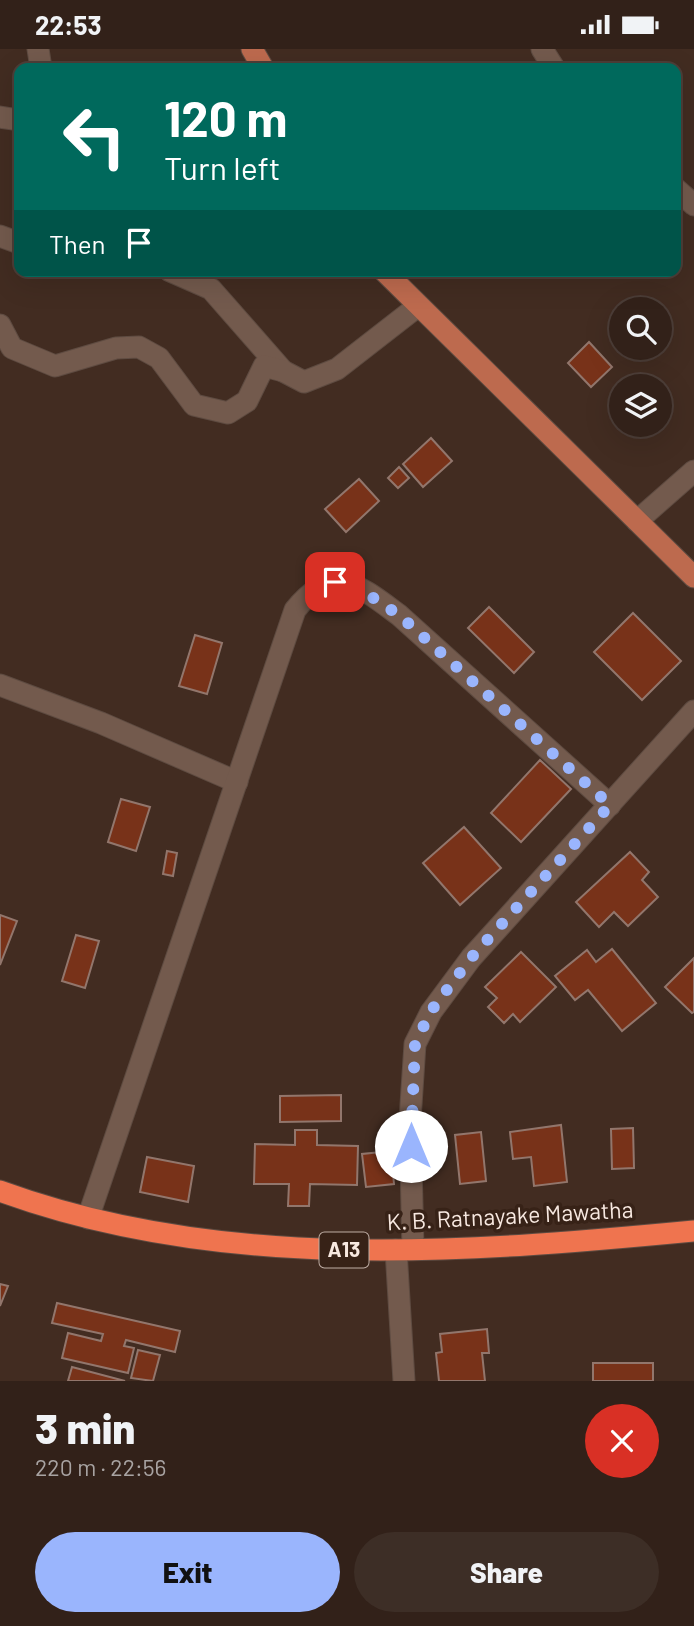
<!DOCTYPE html>
<meta charset="utf-8">
<style>
:root{--surface:#322119;--page:#3d2e26;--text:#f1f3f6;--muted:#a8a3a2;--line:#4d3e38;--accent:#9ab5fd}
body{margin:0;font-family:Barlow,sans-serif;background:var(--page);color:var(--text);height:100vh;display:flex;flex-direction:column;font-size:26px;white-space:nowrap}
*{box-sizing:border-box;margin:0}
p{font-size:23px;color:var(--muted)}
.icon{flex:none;width:38px;height:38px;fill:none;stroke:currentColor;stroke-width:2;stroke-linecap:round;stroke-linejoin:round}
.map{position:relative;height:1332px;overflow:hidden}
.details{display:flex;flex-direction:column;background:var(--surface);flex:1}
.details>*{flex:none}
.hud{position:absolute;left:14px;top:14px;width:667px;height:214px;border-radius:14px;box-shadow:0 7px 28px #0002,0 0 0 2px var(--line);background:#00695c;color:#fff;overflow:hidden}
.buttons{position:absolute;left:609px;top:248px;display:grid;gap:14px}
.buttons a{display:grid;place-items:center;width:63px;height:63px;border-radius:50%;background:var(--surface);box-shadow:0 7px 28px #0002,0 0 0 2px var(--line);font-size:35px}
.pin{position:absolute;display:grid;place-items:center;width:60px;height:60px;color:#fff;margin:-30px;border-radius:14px;box-shadow:0 4px 10px #0006}
.me{position:absolute;width:77px;margin:-38px;rotate:0deg;stroke-linejoin:round;filter:drop-shadow(0 0 5px #0008)}
.turn{display:flex;align-items:center;gap:24px;height:147px;padding:0 35px;font-size:32px}
.turn .icon{width:91px;height:91px;stroke-width:2.5}
.turn b{display:block;font-size:49px;line-height:60px}
.then{display:flex;align-items:center;height:66px;padding:0 35px;background:#0003;gap:14px;font-size:26px}
.round{display:grid;place-items:center;flex:none;width:74px;height:74px;border-radius:37px;background:var(--page)}
.summary{display:flex;align-items:center;justify-content:space-between;height:119px;padding:0 35px}
h1{font-size:42px;font-weight:800;line-height:52px}
.primary-button{display:flex;gap:14px;margin-top:auto;padding:14px 35px}
.primary-button a{flex:1;height:80px;border-radius:42px;background:var(--accent);color:#111;font-size:28px;font-weight:800;line-height:80px;text-align:center}
.primary-button a+a{background:var(--page);color:var(--text)}
.status{display:flex;justify-content:space-between;align-items:center;height:49px;padding:0 35px;background:var(--surface);direction:ltr}
.status svg{height:19px;fill:currentColor}
.map>svg:first-child{display:block}
.building{fill:#783219;stroke:#92766c;stroke-width:2}
.lines{fill:none;stroke-linecap:round;stroke-linejoin:round}
.minor-casing{stroke:#5e4b41;stroke-width:23}
.major-casing{stroke:#5e4b41;stroke-width:23}
.highway-casing{stroke:#5e4b41;stroke-width:23}
.minor{stroke:#735a4d;stroke-width:21}
.major{stroke:#bd6a4e;stroke-width:21}
.highway{stroke:#ef744f;stroke-width:21}
.route{stroke:#9ab5fd;stroke-width:12;stroke-dasharray:0 21.6}
.labels{text-anchor:middle;stroke-width:7;stroke-linejoin:round;paint-order:stroke}
.shield{fill:#372217;stroke:#beada4;stroke-width:2}
.shield-label{font-size:21px;font-weight:bold;fill:#f8e9e1}
.street-label{font-size:23px;fill:#f8e9e1;stroke:#372217}
</style>
<div class="status"><b>22:53</b><svg viewBox="0 0 49 12"><path d="M0 12V9h3v3zM5 12V6h3v6zM10 12V3h3v9zM15 12V0h3v12zM26 1h20v11H26zM47 4h2v5h-2z"/></svg></div>
<div class="map">
<svg width="694" height="1332" viewBox="0 0 694 1332">
<rect width="100%" height="100%" fill="#422c21"/>
<g class="building">
<polygon points="589,293 612,318 591,338 568,314"/>
<polygon points="431,389 452,412 423,438 403,415"/>
<polygon points="399,418 409,429 398,439 388,429"/>
<polygon points="359,430 379,452 346,483 325,460"/>
<polygon points="489,558 534,603 514,624 468,579"/>
<polygon points="633,564 681,612 642,651 594,603"/>
<polygon points="195,586 222,594 207,645 179,637"/>
<polygon points="540,711 571,740 521,793 491,764"/>
<polygon points="121,750 150,758 136,802 108,793"/>
<polygon points="464,778 501,819 460,856 423,814"/>
<polygon points="167,802 177,804 173,827 163,825"/>
<polygon points="630,803 649,823 642,831 658,848 628,877 614,863 599,878 576,853"/>
<polygon points="0,866 17,872 0,916"/>
<polygon points="76,886 99,892 85,939 62,932"/>
<polygon points="612,900 656,954 622,982 588,941 575,951 555,927 587,901 596,913"/>
<polygon points="521,903 556,938 520,973 513,965 504,974 488,958 497,949 485,938"/>
<polygon points="694,909 694,963 692,964 665,938"/>
<polygon points="341,1046 341,1072 280,1073 280,1047"/>
<polygon points="561,1076 567,1133 534,1137 531,1108 513,1110 510,1083"/>
<polygon points="633,1079 634,1119 612,1120 611,1080"/>
<polygon points="295,1081 317,1081 317,1096 358,1097 357,1136 310,1135 309,1157 288,1157 289,1135 254,1135 255,1095 295,1096"/>
<polygon points="481,1083 486,1132 460,1135 455,1086"/>
<polygon points="391,1102 394,1135 366,1138 362,1105"/>
<polygon points="147,1108 194,1117 188,1153 140,1143"/>
<polygon points="0,1235 8,1237 0,1257"/>
<polygon points="57,1254 180,1282 175,1303 126,1291 124,1297 134,1299 128,1324 62,1309 68,1284 101,1292 103,1285 52,1274"/>
<polygon points="487,1280 489,1304 482,1304 485,1332 439,1332 436,1304 442,1303 440,1285"/>
<polygon points="138,1301 160,1306 153,1332 131,1329"/>
<rect x="593" y="1314" width="60" height="18"/>
<polygon points="72,1318 125,1332 68,1332"/>
</g>
<g class="lines">
<g class="minor-casing">
<g id="minor">
<polyline points="38,0 41,19"/>
<polyline points="542,0 554,19"/>
<polyline points="0,68 19,71"/>
<polyline points="676,140 694,156"/>
<polyline points="0,187 19,194"/>
<polyline points="170,222 211,240 283,322"/>
<polyline points="0,276 12,299 55,317 116,299 139,298 159,309 194,356 228,364 247,352 264,317 283,322 304,333 337,320 418,257"/>
<polyline points="637,472 694,422"/>
<polyline points="0,636 101,674 237,733"/>
<path d="M88 1169 295 561C333 513 360 537 399 566L610 756"/>
<polyline points="413,1200 410,1071 415,995 431,963 471,909 694,662"/>
<polyline points="396,1201 404,1332"/>
</g>
</g>
<g class="major-casing">
<g id="major">
<polyline points="252,0 263,19"/>
<polyline points="384,222 694,528"/>
</g>
</g>
<g class="highway-casing">
<path id="highway" d="M0 1142C222 1223 463 1204 694 1182"/>
</g>
<use href="#minor" class="minor"/>
<use href="#major" class="major"/>
<use href="#highway" class="highway"/>
</g>
<g class="lines">
<polyline class="route" points="335,533 349,533 399,566 610,756 471,909 431,962 415,995 411,1097"/>
</g>
<g class="labels">
<rect class="shield" x="319.5" y="1183.5" width="49" height="35" rx="5"/>
<g class="shield-label">
<text x="344" y="1208">A13</text>
</g>
<g class="street-label">
<text transform="translate(510 1167) rotate(-3)" y="8">K. B. Ratnayake Mawatha</text>
</g>
</g>
</svg>
<div class="buttons">
<a><svg class="icon" aria-label="search" viewBox="0 0 24 24"><circle cx="10" cy="10" r="6"/><path d="M15 15l6 6"/></svg></a>
<a><svg class="icon" aria-label="layers" viewBox="0 0 24 24"><path d="M12 4l9 5-9 5-9-5zM3 14l9 5 9-5"/></svg></a>
</div>
<div class="pin" style="left:335px;top:533px;background:#d93025"><svg class="icon" aria-label="arrive" viewBox="0 0 24 24"><path d="M6 21V4h12l-3 4 3 4H6"/></svg></div>
<svg class="me" style="left:411px;top:1097px" viewBox="-20 -20 40 40"><circle r="19" fill="#fff"/><path d="M0-13L10 11 0 6-10 11z" fill="#9ab5fd"/></svg>
<div class="hud">
<div class="turn"><svg class="icon" aria-label="left" viewBox="0 0 24 24"><path d="M17 20v-9H6M10 6l-5 5 5 5"/></svg><div><b>120 m</b>Turn left</div></div>
<div class="then">Then<svg class="icon" aria-label="arrive" viewBox="0 0 24 24"><path d="M6 21V4h12l-3 4 3 4H6"/></svg></div>
</div>
</div>
<section class="details">
<div class="summary"><div><h1>3 min</h1><p>220 m · 22:56</p></div><a class="round" style="background:#d93025;color:#fff"><svg class="icon" aria-label="close" viewBox="0 0 24 24"><path d="M6 6l12 12M18 6L6 18"/></svg></a></div>
<div class="primary-button"><a>Exit</a><a>Share</a></div>
</section>
